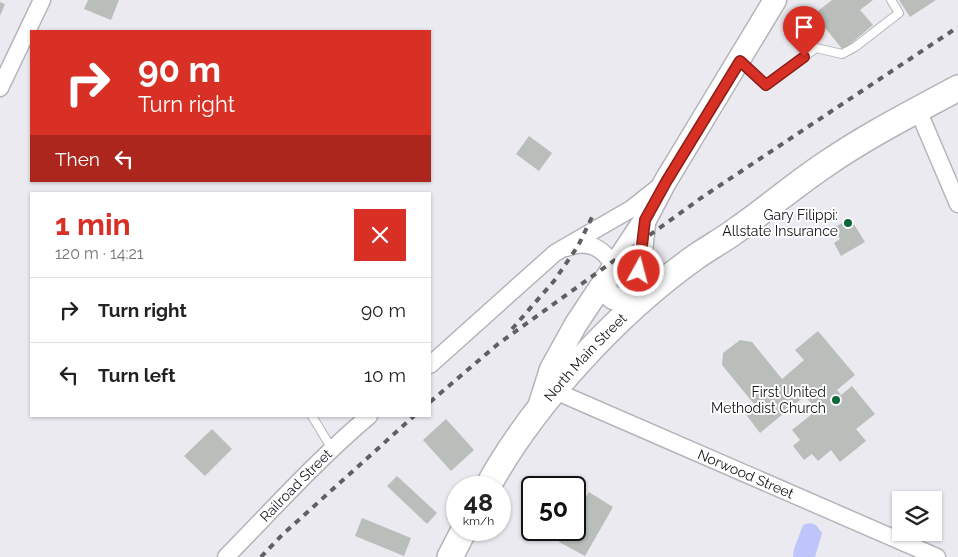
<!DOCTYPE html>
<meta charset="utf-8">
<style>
:root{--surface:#fff;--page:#f2f2f2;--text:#222;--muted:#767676;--line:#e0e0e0;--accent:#d93025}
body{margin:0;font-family:Raleway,sans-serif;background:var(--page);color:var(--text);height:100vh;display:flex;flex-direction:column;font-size:19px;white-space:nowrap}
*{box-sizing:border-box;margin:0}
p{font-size:16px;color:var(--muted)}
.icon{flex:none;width:28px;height:28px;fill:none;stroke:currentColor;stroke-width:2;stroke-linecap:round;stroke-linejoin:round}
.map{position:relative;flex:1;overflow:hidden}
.details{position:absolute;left:30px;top:192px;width:401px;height:225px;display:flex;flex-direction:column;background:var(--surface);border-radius:0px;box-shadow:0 1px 4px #0004}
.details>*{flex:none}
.guide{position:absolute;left:30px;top:30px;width:401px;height:152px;border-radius:0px;box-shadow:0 1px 4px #0004;background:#d93025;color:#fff;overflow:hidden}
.fabs{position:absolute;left:892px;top:491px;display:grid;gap:10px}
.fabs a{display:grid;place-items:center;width:50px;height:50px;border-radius:0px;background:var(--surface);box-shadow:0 1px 4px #0004;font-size:25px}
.speed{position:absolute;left:446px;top:476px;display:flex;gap:10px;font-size:25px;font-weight:700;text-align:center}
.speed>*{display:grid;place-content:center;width:65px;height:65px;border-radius:50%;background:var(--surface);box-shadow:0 1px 4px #0004;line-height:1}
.speed small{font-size:12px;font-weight:400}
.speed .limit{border:2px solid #111;border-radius:8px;background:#fff;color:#111}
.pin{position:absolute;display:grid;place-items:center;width:42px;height:42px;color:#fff;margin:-51px -21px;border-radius:50% 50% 50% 0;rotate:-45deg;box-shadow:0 0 5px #0007}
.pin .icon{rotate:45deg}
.me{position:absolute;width:55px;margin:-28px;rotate:7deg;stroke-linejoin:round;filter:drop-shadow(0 0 4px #0008)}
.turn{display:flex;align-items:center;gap:18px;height:105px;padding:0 25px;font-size:22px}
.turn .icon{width:65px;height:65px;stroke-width:2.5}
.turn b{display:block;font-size:35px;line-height:42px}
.then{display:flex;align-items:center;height:48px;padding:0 25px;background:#0003;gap:10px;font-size:19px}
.round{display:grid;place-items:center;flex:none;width:52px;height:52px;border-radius:0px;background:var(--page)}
.summary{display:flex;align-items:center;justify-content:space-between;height:85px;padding:0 25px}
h1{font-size:30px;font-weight:700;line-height:38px;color:var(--accent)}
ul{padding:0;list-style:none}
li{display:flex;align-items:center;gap:15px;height:65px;padding:0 25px;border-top:1px solid var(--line)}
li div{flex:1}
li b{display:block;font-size:19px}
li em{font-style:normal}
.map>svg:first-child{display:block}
.green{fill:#bfc5fa}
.building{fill:#b9beba}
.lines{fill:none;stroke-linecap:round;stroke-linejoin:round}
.lane-casing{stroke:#b4b5ba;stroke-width:10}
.street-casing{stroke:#b4b5ba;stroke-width:19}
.secondary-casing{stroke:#b4b5ba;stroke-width:25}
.primary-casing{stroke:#b4b5ba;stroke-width:28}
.lane{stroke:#fff;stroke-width:8}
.street{stroke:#fff;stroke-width:16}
.secondary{stroke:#fff;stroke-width:22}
.primary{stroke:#fff;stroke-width:25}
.rail{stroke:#5f6063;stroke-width:4;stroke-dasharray:6 6;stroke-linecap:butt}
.route-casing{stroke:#8d1f18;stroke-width:12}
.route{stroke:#d93025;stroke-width:9}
.poi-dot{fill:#0c673a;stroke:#fff;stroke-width:2}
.labels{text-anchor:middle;stroke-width:4;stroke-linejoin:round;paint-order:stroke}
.poi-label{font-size:14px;fill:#141517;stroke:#fff;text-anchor:end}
.street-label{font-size:14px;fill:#141517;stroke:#fff}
</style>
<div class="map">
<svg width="958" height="557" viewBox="0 0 958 557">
<rect width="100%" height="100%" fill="#eaeaf0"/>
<polygon class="green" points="810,523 816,525 822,533 815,557 793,557 794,549 803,525"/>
<g class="building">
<polygon points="88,0 119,0 111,20 84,9"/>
<polygon points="832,0 873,0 860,10 873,25 843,50 814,14"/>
<polygon points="899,0 936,0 910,17"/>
<polygon points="0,2 5,4 0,16"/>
<polygon points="529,136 552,153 539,171 516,154"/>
<polygon points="850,218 865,242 841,256 834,243 840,239 834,228"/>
<polygon points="818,331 855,375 837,390 841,395 852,386 875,414 856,429 866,441 840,462 831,450 818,461 812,454 804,460 793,446 800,440 792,430 817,410 805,396 760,433 744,412 754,404 722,365 723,353 740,340 752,342 782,379 804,360 795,350"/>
<polygon points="446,419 474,450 451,471 423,440"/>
<polygon points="212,429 232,449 205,476 184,456"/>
<polygon points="397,476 437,513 427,524 387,486"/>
<polygon points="589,492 613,507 585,556 559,542 567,530 575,530 575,516"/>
<polygon points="362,518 411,538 404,556 355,536"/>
</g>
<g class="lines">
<g class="lane-casing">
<g id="lane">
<polyline points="741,62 766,85 816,48 842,54 855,47 899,13 891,0"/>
<polyline points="312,416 332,449"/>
</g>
</g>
<g class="street-casing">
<g id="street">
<polyline points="0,88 42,0"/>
<polyline points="918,110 958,204"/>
<path d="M566 248C588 239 603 248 614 266"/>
<polyline points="430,365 555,253 631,209 660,186"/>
<path id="s1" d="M555 391 937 557"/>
<path id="s2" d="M226 557C273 509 318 459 369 416"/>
</g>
</g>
<g class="secondary-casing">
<g id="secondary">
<polyline points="605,280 606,292 613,298 641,302 639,271 644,224"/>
<polyline points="539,407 551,369 576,324 645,220 665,182 775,0"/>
</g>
</g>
<g class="primary-casing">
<g id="primary">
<path id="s3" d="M487 488C533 403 619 311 697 256 710 247 725 239 738 229 768 208 796 184 826 164 868 135 914 112 958 88"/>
<polyline points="450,557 464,530"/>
</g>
</g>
<use href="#lane" class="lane"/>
<use href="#street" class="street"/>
<use href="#secondary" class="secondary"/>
<use href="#primary" class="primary"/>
<g class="rail">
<polyline points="512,329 554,281 578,246 594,213"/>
<polyline points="430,402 498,344 701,198 958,27"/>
<polyline points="261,557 282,535 414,416"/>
</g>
</g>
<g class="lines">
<g class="route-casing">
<polyline id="route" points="639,271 645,220 666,182 740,61 766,85 804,57"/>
</g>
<use href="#route" class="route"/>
</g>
<g class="poi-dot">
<circle cx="848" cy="223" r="5"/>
<circle cx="836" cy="400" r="5"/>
</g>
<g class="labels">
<g class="poi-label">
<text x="838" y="220">Gary Filippi:<tspan x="838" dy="16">Allstate Insurance</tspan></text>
<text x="826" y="397">First United<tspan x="826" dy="16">Methodist Church</tspan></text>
</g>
<g class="street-label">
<text dy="5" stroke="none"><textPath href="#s3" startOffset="164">North Main Street</textPath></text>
<text dy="5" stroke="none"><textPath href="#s1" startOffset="208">Norwood Street</textPath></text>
<text dy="5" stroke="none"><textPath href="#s2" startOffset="100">Railroad Street</textPath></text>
</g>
</g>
</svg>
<div class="fabs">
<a><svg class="icon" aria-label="layers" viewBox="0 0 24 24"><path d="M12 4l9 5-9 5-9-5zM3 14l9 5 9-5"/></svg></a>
</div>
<div class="speed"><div>48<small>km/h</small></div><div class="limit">50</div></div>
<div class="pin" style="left:804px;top:57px;background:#d93025"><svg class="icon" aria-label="arrive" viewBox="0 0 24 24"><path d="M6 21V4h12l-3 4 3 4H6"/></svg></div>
<svg class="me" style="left:639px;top:271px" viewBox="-20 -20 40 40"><circle r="17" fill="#d93025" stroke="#fff" stroke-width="3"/><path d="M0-11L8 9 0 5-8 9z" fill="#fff"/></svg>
<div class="guide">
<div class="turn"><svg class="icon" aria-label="right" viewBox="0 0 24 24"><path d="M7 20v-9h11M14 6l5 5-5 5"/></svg><div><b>90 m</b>Turn right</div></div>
<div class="then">Then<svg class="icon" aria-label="left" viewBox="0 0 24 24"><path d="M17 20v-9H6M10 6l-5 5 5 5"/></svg></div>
</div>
<section class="details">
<div class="summary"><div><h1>1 min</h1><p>120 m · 14:21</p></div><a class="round" style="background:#d93025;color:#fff"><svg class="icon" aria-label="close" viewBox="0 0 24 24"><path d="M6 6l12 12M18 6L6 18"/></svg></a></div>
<ul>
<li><svg class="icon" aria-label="right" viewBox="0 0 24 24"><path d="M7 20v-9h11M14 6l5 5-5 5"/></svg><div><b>Turn right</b></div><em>90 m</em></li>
<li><svg class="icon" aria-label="left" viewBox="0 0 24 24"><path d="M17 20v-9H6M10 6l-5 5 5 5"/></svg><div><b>Turn left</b></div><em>10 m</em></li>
</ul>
</section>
</div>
